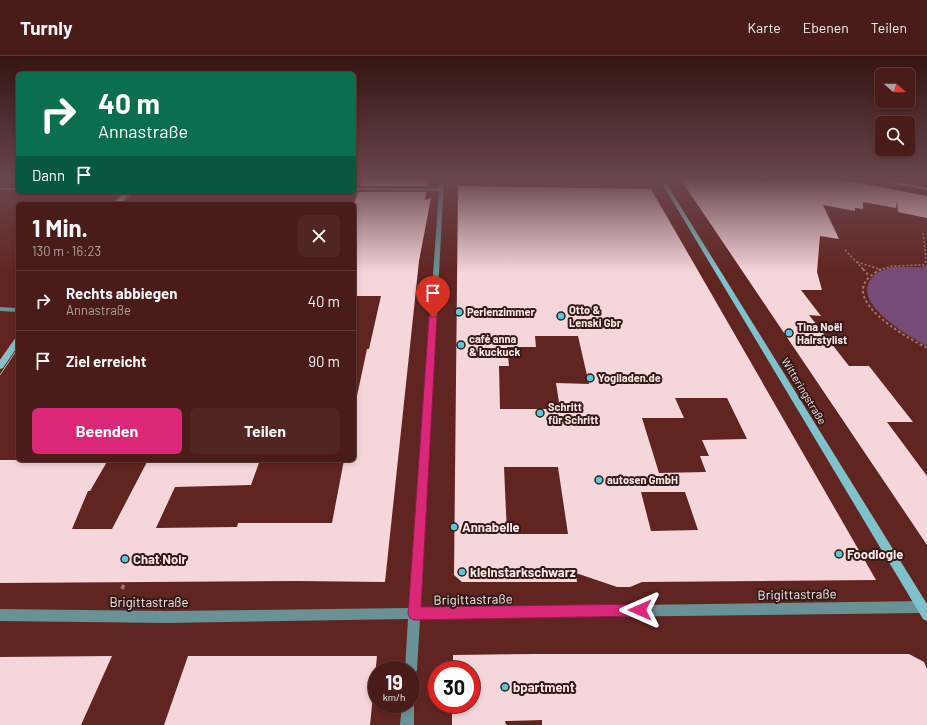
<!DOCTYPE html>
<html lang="de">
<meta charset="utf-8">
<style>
:root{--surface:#491c19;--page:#502522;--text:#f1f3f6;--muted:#b1a1a2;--line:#613a38;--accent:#db2777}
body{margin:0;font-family:Barlow,sans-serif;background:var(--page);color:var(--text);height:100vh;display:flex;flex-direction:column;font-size:15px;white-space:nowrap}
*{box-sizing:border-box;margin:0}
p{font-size:13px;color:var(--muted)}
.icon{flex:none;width:22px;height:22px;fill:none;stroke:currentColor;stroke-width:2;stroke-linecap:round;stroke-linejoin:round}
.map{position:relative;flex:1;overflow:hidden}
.drawer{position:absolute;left:16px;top:146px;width:340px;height:260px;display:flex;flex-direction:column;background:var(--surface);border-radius:6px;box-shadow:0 2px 6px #0003,0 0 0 1px var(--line)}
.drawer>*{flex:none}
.guide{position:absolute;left:16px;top:16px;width:340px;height:122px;border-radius:6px;box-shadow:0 2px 6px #0003,0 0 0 1px var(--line);background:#0b6e4f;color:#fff;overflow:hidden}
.needle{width:26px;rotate:110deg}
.tools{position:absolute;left:875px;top:12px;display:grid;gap:8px}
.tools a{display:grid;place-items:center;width:40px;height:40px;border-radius:6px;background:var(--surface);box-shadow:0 2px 6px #0003,0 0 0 1px var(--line);font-size:20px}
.speed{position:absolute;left:368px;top:605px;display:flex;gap:8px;font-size:20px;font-weight:700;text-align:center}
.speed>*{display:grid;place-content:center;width:52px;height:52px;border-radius:50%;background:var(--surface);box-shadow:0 2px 6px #0003,0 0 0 1px var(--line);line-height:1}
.speed small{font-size:10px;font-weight:400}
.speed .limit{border:6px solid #d22;background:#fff;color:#111}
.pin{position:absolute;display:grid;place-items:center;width:34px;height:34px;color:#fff;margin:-41px -17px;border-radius:50% 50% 50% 0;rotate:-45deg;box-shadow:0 0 4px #0007}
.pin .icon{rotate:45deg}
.me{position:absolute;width:44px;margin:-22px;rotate:270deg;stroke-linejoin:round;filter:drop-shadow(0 0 3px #0008)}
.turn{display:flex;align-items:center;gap:14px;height:84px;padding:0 16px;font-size:18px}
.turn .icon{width:52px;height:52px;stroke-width:2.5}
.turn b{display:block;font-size:28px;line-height:34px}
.then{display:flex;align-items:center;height:38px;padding:0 16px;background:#0003;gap:8px;font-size:15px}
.round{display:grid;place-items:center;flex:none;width:42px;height:42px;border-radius:6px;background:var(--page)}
.summary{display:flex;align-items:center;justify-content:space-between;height:68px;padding:0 16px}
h1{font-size:24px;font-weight:700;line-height:30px}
.action{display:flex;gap:8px;margin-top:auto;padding:8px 16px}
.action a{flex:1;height:46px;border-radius:6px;background:var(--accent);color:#fff;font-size:16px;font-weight:700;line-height:46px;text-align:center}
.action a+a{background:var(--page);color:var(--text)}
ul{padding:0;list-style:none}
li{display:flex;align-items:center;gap:12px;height:60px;padding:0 16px;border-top:1px solid var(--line)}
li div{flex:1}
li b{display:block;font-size:15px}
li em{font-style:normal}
header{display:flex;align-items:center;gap:24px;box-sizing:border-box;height:56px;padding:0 20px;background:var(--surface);border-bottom:1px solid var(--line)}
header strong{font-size:19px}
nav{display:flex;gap:22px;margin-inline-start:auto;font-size:14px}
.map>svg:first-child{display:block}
.built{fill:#6f2b26}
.green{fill:#764b76}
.building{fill:#f5d6db;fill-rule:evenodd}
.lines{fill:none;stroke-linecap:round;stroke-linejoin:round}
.path-far2{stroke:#a17774;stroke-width:1.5;stroke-dasharray:2 2;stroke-linecap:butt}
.path-far1{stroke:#a17774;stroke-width:2;stroke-dasharray:2.5 2.5;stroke-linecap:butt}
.path{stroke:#a17774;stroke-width:3.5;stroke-dasharray:4.5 4.5;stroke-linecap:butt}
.street{fill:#699297;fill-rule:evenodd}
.secondary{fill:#7fc2cc;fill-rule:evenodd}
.tram{stroke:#c9aba8;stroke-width:1}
.route{fill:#db2777;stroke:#8e194d}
.poi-dot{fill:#53cbda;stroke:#351917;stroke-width:1.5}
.labels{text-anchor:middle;stroke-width:4;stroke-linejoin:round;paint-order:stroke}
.poi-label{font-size:11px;font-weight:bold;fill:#f9e9e7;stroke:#351917;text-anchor:start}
.street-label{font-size:11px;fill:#f9e9e7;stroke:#351917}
.near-poi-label{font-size:13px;font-weight:bold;fill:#f9e9e7;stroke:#351917;text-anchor:start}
.near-street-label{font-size:13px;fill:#f9e9e7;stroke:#351917}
</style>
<header>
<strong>Turnly</strong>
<nav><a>Karte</a><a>Ebenen</a><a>Teilen</a></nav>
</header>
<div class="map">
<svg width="927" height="669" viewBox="0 0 927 669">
<rect width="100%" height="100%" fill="#612521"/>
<polygon class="built" points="883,124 927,124 927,132"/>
<path class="green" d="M927 209V290C909 280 857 251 869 226 872 219 881 214 888 212 899 209 911 212 922 211Z"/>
<g class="building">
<polygon points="362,124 428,124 427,130 360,130"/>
<polygon points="681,124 844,124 927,140 927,162 898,156 897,144 896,152 863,146 863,153 855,152 855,155 823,149 839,183 820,180 817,216 822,234 801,234 821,260 809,259 849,310 869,310 913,366 887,366 927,420 927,489"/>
<path d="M458 130 651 133 876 524 642 526 630 531H617L576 517 577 526H462L454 519ZM535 280H578L589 328 556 327 560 353H500L499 310H509L507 291H536ZM675 342H727L747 383 702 384 709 400H700L706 416 659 417 642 362H684ZM504 411H558L568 478H507ZM641 436H685L698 474 651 475Z"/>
<polygon points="358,136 426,136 425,144 431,142 419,205 385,526 298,525 0,527 0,404 108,404 90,435 88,435 72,473 112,473 148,404 260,404 251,429 175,431 156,472 237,471 238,467 332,467 344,404 354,404 354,354 367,293 369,293 381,240 354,240 354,157 357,148 354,148"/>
<polygon points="536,598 909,598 924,606 927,613 927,669 542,669 542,664 505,665 506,669 452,669 452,648 471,648 471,614 453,614 453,599"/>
<polygon points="112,600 81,669 0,669 0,601"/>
<polygon points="188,600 377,600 370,669 164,669"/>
</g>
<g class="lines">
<g class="path-far2">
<polyline points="845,194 864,214"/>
<polyline points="857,206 879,213"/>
<polyline points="879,214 892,210 924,209 926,204 923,175"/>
</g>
<g class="path-far1">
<polyline points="863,213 869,220"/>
<path d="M881 213C873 218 864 223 863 233 861 256 910 283 927 292"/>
</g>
<polyline class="path" points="122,533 125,526"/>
<g class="street">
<polygon points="440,124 444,124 421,552 922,545 926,547 927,549 926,555 922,557 420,563 417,614 415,618 411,620 411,614 405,614 408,563 166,567 0,565 0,553 166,555 409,552 439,135 354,134 354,132 439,132"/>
<polygon points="570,124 664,124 665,125 663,126 572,125"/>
<rect x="0" y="132" width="18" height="2"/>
<polygon points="0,251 18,252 18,256 0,255"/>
<polygon points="411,643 414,648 414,669 400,669 402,648 411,648"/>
</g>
<g class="secondary">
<polygon points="660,124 664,124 927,548 927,565 923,563"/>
<polygon points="878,124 886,124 927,132 927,134 880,125"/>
<polygon points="125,136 130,136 120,148 114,148"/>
<polygon points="15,283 18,283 18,290 3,312 0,313 0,304"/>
</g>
<g class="tram">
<polyline points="113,148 124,136"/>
<polyline points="121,148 132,136"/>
<polyline points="0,305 18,279"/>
<polyline points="0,319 18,292"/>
</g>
</g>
<linearGradient id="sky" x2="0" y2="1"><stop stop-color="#351412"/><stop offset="0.57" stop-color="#6a464e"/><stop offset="1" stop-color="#6a464e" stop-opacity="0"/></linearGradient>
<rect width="927" height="217" fill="url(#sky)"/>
<polygon class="route" points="433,259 437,261 421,551 640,548 645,549 647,554 645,559 640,560 414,564 410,562 408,558 429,261"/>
<g class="poi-dot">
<circle cx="459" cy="256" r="4"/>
<circle cx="561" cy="260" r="4"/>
<circle cx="789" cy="277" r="4"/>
<circle cx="461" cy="289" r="4"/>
<circle cx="590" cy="322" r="4"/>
<circle cx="540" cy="357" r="4"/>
<circle cx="599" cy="424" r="4"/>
<circle cx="454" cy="471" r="4"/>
<circle cx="839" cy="498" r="4"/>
<circle cx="125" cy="503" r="4"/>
<circle cx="462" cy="516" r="4"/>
<circle cx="505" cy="631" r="4"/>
</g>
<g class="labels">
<g class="poi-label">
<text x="569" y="258">Otto &amp;<tspan x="569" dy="13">Lenski Gbr</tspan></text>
<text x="467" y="260">Perlenzimmer</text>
<text x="797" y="275">Tina Noël<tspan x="797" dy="13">Hairstylist</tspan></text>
<text x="469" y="287">café anna<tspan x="469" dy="13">&amp; kuckuck</tspan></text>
<text x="598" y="326">Yogiladen.de</text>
<text x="548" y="355">Schritt<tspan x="548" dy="13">für Schritt</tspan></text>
<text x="607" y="428">autosen GmbH</text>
</g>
<g class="street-label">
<text transform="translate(804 335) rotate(59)" y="4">Witteringstraße</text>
</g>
<g class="near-poi-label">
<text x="462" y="476">Annabelle</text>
<text x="847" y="503">Foodlogie</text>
<text x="133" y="508">Chat Noir</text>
<text x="470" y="521">kleinstarkschwarz</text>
<text x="513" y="636">bpartment</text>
</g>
<g class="near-street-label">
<text transform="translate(797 538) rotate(-1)" y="5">Brigittastraße</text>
<text transform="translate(473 543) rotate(-1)" y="5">Brigittastraße</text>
<text x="149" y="551">Brigittastraße</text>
</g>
</g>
</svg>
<div class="tools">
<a><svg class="needle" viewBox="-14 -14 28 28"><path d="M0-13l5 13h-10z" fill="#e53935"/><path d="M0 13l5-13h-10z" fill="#b1a1a2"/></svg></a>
<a><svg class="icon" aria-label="search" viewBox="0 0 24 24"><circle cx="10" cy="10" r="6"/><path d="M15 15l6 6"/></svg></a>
</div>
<div class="speed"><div>19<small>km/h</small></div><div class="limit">30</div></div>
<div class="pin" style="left:433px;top:261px;background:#d93025"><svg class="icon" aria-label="arrive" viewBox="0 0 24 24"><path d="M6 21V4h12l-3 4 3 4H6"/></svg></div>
<svg class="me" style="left:640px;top:554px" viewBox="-20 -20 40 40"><path d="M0-17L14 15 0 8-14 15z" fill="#db2777" stroke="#fff" stroke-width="4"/></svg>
<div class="guide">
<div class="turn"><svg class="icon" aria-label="right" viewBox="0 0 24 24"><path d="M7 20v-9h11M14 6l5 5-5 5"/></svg><div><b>40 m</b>Annastraße</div></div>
<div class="then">Dann<svg class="icon" aria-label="arrive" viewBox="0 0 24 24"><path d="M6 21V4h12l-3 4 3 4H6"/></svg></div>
</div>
<section class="drawer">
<div class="summary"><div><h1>1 Min.</h1><p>130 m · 16:23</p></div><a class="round"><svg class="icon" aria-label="close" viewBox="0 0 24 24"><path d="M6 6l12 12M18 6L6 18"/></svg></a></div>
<ul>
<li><svg class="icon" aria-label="right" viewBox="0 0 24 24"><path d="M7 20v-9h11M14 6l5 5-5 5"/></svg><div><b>Rechts abbiegen</b><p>Annastraße</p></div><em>40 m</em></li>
<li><svg class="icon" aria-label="arrive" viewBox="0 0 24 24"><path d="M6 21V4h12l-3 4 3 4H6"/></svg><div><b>Ziel erreicht</b></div><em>90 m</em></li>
</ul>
<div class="action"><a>Beenden</a><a>Teilen</a></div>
</section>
</div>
